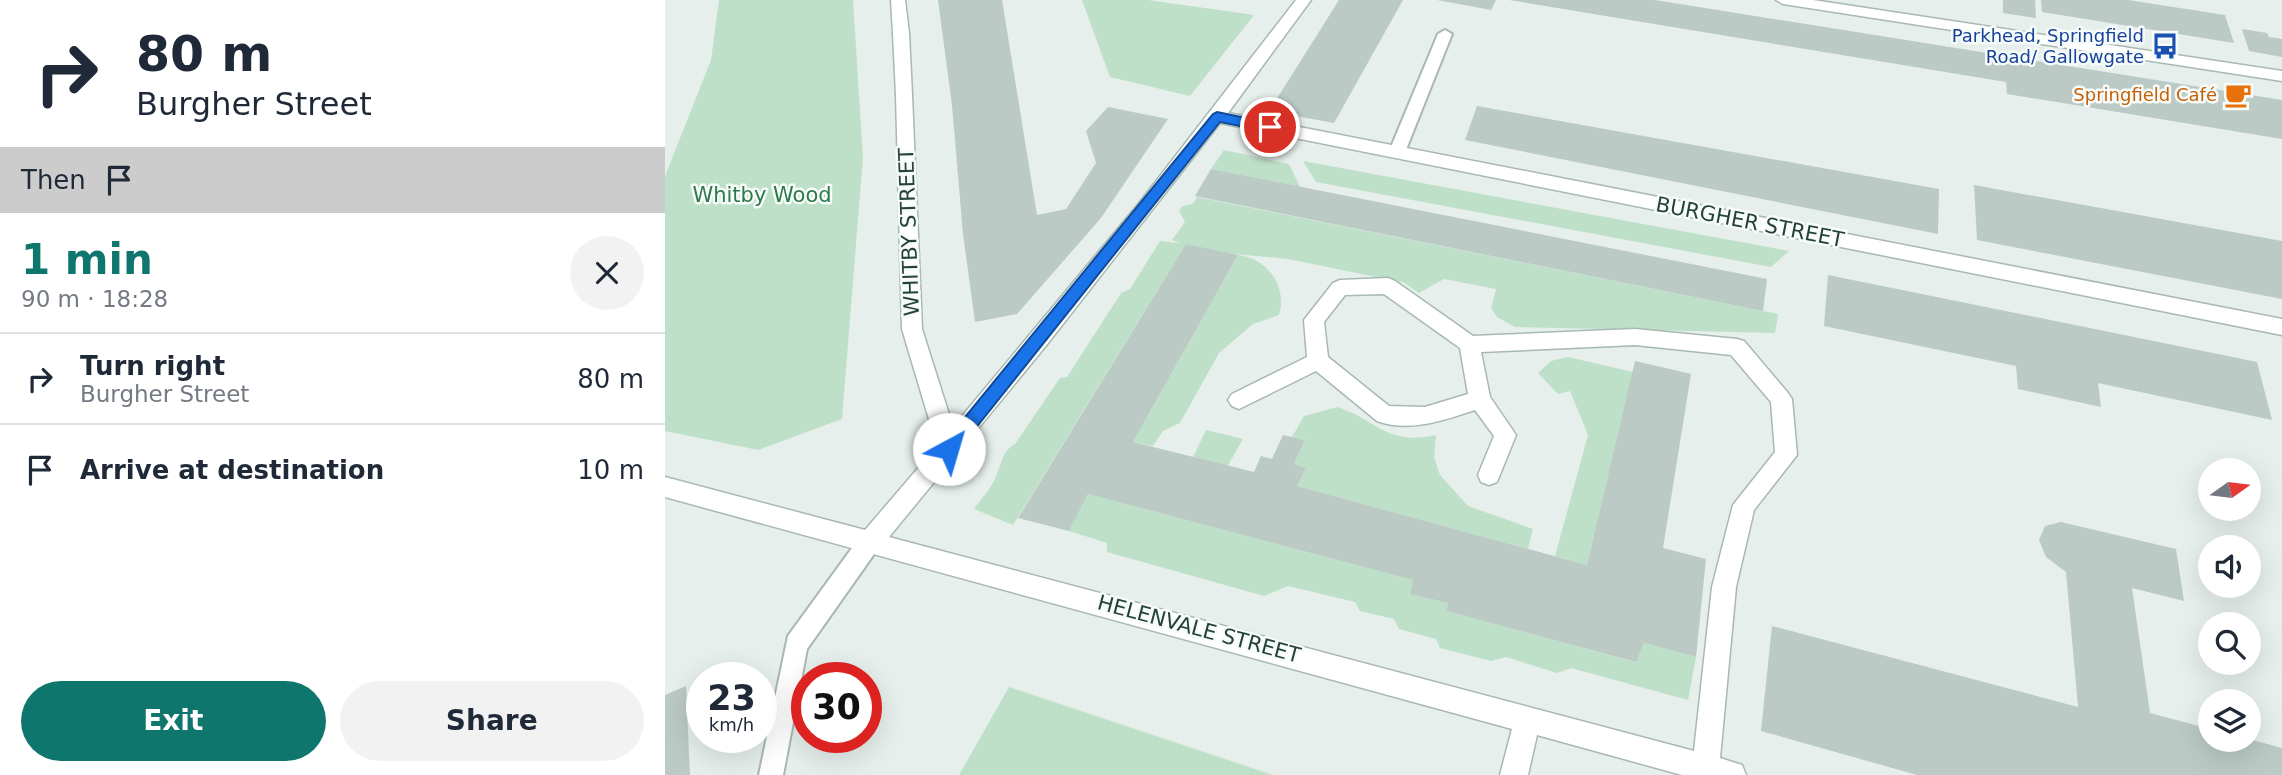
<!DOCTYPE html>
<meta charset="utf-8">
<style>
:root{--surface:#fff;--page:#f2f2f3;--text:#1f2937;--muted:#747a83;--line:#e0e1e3;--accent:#0f766e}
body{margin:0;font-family:"DejaVu Sans",sans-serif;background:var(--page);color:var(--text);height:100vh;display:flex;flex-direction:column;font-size:26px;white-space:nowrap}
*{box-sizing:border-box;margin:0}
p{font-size:23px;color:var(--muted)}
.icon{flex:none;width:38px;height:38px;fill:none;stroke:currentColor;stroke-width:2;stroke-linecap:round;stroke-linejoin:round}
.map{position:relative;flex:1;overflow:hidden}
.details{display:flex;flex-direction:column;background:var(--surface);width:665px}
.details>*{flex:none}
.hud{background:#fff;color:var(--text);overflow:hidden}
.needle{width:46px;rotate:76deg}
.fabs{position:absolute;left:1533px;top:458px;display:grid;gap:14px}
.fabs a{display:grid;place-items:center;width:63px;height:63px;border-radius:50%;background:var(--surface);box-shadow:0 7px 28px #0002;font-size:35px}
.speed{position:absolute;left:21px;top:662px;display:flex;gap:14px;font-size:35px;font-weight:700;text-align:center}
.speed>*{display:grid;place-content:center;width:91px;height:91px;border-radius:50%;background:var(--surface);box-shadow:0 7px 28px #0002;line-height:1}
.speed small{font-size:18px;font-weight:400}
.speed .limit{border:10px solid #d22;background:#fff;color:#111}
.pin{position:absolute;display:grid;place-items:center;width:60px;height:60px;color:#fff;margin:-30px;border:4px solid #fff;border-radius:50%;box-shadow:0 2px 7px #0007}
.me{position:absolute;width:77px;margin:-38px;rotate:39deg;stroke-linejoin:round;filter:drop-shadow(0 0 5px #0008)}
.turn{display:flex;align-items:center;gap:24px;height:147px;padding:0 21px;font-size:32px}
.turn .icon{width:91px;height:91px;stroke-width:2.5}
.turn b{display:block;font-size:49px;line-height:60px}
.then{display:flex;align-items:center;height:66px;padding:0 21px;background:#0003;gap:14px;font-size:26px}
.round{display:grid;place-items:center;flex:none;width:74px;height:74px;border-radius:37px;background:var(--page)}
.overview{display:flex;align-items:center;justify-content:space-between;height:119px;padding:0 21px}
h1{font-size:42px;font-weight:800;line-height:52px;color:var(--accent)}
.action{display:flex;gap:14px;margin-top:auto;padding:14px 21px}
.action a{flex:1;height:80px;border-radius:42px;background:var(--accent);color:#fff;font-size:28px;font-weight:800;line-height:80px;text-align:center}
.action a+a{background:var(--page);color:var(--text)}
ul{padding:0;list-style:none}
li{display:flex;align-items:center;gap:21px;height:91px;padding:0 21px;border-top:2px solid var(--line)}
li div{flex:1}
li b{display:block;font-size:26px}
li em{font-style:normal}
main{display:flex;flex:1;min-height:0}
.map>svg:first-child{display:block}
.green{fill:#bfe0c8}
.building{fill:#bbcac4}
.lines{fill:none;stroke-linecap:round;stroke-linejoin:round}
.service-casing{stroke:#a8b8b2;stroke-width:4}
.pedestrian-casing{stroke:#a8b8b2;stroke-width:3}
.minor-casing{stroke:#a8b8b2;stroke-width:3}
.tertiary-casing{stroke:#a8b8b2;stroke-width:3}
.service{fill:#fff;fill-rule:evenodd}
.pedestrian{fill:#fff;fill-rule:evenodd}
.minor{fill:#fff;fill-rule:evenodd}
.tertiary{fill:#fff;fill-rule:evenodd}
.route{fill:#1a73e8;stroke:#114b97;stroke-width:2}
.labels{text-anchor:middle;stroke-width:5;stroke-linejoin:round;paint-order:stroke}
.far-transit-label{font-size:18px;fill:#164399;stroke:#f7fbf9;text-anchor:end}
.far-food-label{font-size:18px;fill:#c56008;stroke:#f7fbf9;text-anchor:end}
.park-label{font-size:21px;fill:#2d7a4b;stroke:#f7fbf9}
.street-label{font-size:21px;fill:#24423a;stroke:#f7fbf9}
</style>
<main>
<section class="details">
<div class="hud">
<div class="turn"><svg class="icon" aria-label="right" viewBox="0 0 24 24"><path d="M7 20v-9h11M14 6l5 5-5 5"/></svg><div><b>80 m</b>Burgher Street</div></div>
<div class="then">Then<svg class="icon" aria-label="arrive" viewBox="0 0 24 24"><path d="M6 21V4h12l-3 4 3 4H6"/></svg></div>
</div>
<div class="overview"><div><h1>1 min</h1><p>90 m · 18:28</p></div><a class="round"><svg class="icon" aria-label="close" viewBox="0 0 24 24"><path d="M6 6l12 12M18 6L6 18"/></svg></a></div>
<ul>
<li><svg class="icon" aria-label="right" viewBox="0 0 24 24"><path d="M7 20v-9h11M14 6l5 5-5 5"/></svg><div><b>Turn right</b><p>Burgher Street</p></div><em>80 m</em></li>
<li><svg class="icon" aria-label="arrive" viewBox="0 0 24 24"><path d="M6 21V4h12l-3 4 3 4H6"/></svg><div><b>Arrive at destination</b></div><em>10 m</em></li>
</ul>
<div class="action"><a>Exit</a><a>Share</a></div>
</section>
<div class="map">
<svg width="1617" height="775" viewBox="0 0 1617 775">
<rect width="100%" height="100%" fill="#e6efeb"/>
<g class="green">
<polygon points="54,0 188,0 198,157 177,419 93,450 0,431 0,176 46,60"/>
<polygon points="417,0 483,0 589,15 525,96 445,77"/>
<polygon points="559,150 624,164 635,187 546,169"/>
<polygon points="638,161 1124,251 1106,267 651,182"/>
<path d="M532 197 1113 314 1110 333 850 327 832 317 826 308 831 289 779 279 754 293 738 282 711 277 623 259 558 253 521 244 348 525 309 509C316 499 327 488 331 476 336 465 337 451 350 444L395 378 402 377 456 293 465 289 495 241 515 243 507 240 520 222 514 210 518 206 528 204Z"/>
<path d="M573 255C602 258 623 287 614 315L588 324 554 353 515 423 498 431 488 446 468 442Z"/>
<polygon points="903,357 968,372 922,565 890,556 923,435 905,391 893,394 873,373 886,361"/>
<path d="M672 407C713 420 721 446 771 435L769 457 775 475 803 506 868 529 863 549 632 486 640 468 629 464 640 440 627 437 639 416Z"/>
<polygon points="541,430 578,439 562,467 528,457"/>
<polygon points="423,494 748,580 746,594 783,603 781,611 970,662 979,643 1031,657 1023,700 906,668 892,673 841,657 826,661 775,648 771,639 734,629 729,619 695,611 690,602 623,586 599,596 442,552 442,543 404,531"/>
<polygon points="344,687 608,775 294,775"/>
</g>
<g class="building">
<polygon points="273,0 337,0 372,215 401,209 431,163 421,131 443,107 503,119 436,218 352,314 310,322 298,234 287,105"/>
<polygon points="674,0 738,0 669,123 604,111"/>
<polygon points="772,0 831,0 826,10"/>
<polygon points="844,0 990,0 1617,100 1617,139 1342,94 1341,82"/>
<polygon points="1338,0 1370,0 1371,18 1338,13"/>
<polygon points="1376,0 1463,0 1560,15 1569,43 1377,12"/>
<polygon points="1577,29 1602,33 1604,37 1617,39 1617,57 1584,51"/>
<polygon points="812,106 1274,189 1273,234 800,140"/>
<polygon points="546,169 1102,279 1098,311 530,196"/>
<polygon points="1309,185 1617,241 1617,299 1312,240"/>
<polygon points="521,244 573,255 468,442 589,472 596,456 607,459 618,435 640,440 629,464 641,468 632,486 922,565 970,361 1026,374 998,548 1041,559 1031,657 979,643 971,662 781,611 783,603 745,594 748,580 423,494 404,531 353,518"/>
<polygon points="1163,275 1592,362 1607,420 1433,383 1436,407 1353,389 1351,366 1159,326"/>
<polygon points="1396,522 1511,549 1519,601 1467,588 1485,713 1545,729 1545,740 1584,739 1617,748 1617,775 1252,775 1096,731 1107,626 1413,707 1401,572 1381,557 1374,540 1380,526"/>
<polygon points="21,686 25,775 0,775 0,695"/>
</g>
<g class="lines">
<g class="service-casing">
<g id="service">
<polygon points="780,30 787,34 740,152 732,157 726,156 724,152 773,34"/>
<polygon points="206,530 214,533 217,540 214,547 142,649 118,775 94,775 123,636 198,533"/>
</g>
</g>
<g class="pedestrian-casing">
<polygon id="pedestrian" points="236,28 244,33 247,95 239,100 231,95 228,33"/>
</g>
<g class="minor-casing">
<g id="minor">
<polygon points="226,0 240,0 244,33 241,36 236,38 228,33"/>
<path d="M631 0H646L563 113 1617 319V335L555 123 380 347 224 537 1029 751 1047 587 1068 505 1110 452 1106 402 1066 355 970 345 816 352 825 397 851 435 832 482 824 485 816 482 813 475 829 436 810 410C779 420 745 433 712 421L651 371 574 409 567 406 563 400 567 394 642 357 639 320 668 283 675 280 723 278 730 281 808 336 970 329 1072 339 1079 341 1123 393 1127 399 1132 455 1089 510 1071 587 1055 758 1077 765 1081 775H1017L872 735 863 775H835L847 729 0 497V477L200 530 272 446 237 329 231 95 233 91 239 90 247 95 257 329 288 427 475 202ZM719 294 795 348 803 394 760 407 724 406 663 357 659 322 680 295Z"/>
</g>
</g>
<g class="tertiary-casing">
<polygon id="tertiary" points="1111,0 1148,0 1617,71 1617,81 1118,4"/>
</g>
<use href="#service" class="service"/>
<use href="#pedestrian" class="pedestrian"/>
<use href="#minor" class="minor"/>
<use href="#tertiary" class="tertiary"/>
</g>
<polygon class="route" points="552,112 605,123 611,127 605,132 555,122 290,454 284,456 278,454 276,449 278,444 548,114"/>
<defs>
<g id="bus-bare" transform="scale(2.1)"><path d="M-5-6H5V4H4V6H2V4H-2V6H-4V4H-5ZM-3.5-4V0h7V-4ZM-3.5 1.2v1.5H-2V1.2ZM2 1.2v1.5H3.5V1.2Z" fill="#1a4fb4" stroke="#f7fbf9" stroke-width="2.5" paint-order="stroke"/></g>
<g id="cafe-bare" transform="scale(2.1)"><path d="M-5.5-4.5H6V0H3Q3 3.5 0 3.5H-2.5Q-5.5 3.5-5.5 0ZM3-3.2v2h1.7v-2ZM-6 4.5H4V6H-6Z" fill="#e8710a" stroke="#f7fbf9" stroke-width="2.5" paint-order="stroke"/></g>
</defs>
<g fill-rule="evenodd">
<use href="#bus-bare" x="1500" y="46"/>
<use href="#cafe-bare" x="1573" y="95"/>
</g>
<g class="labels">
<g class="far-transit-label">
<text x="1479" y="42">Parkhead, Springfield<tspan x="1479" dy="21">Road/ Gallowgate</tspan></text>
</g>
<g class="far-food-label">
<text x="1552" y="101">Springfield Café</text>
</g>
<g class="park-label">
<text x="97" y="202">Whitby Wood</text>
</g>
<g class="street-label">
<text transform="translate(1085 222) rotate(11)" y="7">BURGHER STREET</text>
<text transform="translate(244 232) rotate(-92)" y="7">WHITBY STREET</text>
<text transform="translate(534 629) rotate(15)" y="7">HELENVALE STREET</text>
</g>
</g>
</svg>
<div class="fabs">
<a><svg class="needle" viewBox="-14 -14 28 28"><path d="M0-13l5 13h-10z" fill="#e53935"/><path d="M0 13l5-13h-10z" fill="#747a83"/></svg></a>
<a><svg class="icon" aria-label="sound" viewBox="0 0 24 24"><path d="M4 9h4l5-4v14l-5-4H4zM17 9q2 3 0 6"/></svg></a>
<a><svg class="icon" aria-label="search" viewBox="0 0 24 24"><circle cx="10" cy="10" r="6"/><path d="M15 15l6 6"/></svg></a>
<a><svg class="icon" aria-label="layers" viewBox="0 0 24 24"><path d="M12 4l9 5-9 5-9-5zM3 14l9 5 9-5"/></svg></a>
</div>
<div class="speed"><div>23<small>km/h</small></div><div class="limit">30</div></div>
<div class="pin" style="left:605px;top:127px;background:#d93025"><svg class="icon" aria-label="arrive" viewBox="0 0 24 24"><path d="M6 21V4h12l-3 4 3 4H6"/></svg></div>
<svg class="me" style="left:284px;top:449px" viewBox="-20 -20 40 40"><circle r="19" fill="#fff"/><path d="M0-13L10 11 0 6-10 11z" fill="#1a73e8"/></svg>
</div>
</main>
